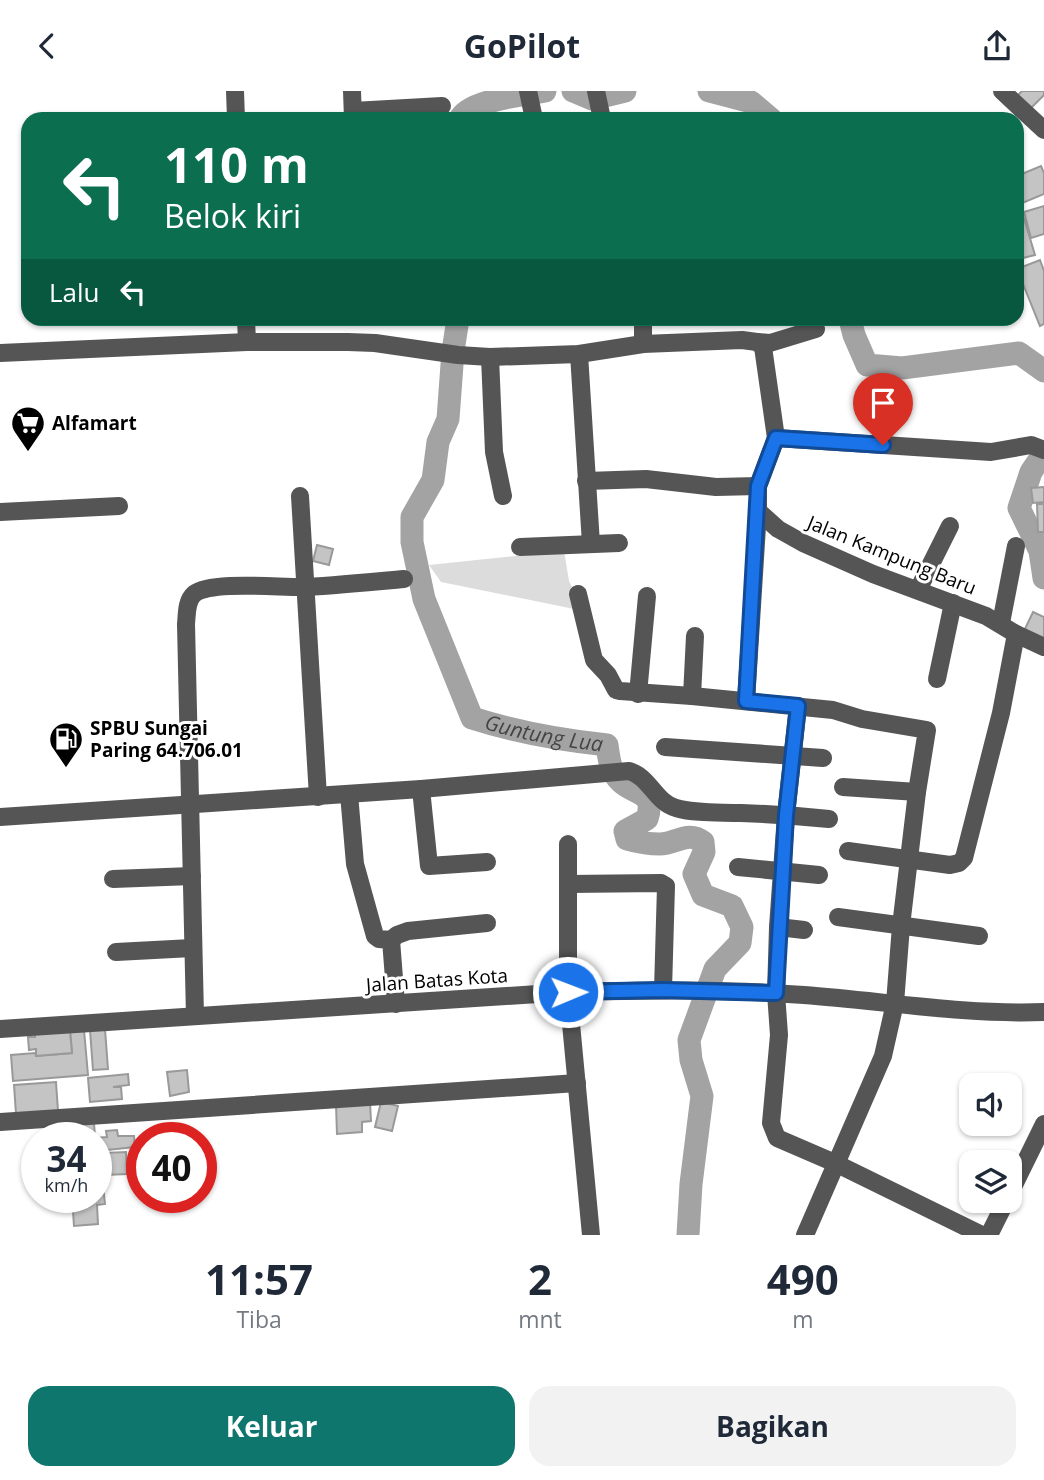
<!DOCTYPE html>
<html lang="id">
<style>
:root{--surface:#fff;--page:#f2f2f3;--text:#1f2937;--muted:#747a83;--accent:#0f766e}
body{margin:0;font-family:"Open Sans",sans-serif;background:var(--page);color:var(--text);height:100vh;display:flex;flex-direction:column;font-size:26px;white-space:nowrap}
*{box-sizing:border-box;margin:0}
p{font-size:23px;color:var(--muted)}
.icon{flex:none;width:38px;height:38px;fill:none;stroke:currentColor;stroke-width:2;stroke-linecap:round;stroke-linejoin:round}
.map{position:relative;height:1144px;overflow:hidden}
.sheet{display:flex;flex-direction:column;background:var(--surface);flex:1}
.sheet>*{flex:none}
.top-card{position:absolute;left:21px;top:21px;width:1003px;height:214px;border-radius:21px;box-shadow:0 2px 5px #0004;background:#0b6e4f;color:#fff;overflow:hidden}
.buttons{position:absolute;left:959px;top:982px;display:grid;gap:14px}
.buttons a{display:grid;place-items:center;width:63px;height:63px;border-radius:14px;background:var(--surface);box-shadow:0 2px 5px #0004;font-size:35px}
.speed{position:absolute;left:21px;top:1031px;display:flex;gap:14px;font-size:35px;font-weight:700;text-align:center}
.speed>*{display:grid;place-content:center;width:91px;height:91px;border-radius:50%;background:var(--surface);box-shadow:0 2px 5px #0004;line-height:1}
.speed small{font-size:18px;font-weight:400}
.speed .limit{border:10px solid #d22;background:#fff;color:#111}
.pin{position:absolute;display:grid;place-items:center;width:60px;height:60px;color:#fff;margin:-72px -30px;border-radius:50% 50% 50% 0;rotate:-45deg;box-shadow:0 0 7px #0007}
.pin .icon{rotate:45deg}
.me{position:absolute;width:77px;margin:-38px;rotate:89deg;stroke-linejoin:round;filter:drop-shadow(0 0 5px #0008)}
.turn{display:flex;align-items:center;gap:24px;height:147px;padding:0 28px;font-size:32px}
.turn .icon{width:91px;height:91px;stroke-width:2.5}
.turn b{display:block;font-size:49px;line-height:60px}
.then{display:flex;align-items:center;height:66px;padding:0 28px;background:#0003;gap:14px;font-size:26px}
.eta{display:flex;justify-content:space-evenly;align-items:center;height:119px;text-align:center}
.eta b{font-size:42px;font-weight:700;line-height:49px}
.primary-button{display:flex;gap:14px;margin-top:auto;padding:14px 28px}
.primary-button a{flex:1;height:80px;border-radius:21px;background:var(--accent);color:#fff;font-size:28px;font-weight:700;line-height:80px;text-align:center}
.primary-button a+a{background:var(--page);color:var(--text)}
header{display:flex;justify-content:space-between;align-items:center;height:91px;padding:0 28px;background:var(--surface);font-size:32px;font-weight:700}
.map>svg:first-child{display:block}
.green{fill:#dcdcdc}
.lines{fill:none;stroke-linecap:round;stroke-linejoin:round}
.river{stroke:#a3a3a3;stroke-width:23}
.building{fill:#c4c4c4;stroke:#999;stroke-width:2}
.minor{stroke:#555;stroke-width:18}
.route-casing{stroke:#114b97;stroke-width:18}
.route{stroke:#1a73e8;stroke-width:12}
.labels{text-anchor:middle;stroke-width:6;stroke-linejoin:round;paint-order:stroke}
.poi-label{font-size:19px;font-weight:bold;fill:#000;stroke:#fff;text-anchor:start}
.street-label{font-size:19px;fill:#000;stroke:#fff}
.water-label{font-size:21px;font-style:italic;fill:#444;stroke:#fff}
</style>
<header><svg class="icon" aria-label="back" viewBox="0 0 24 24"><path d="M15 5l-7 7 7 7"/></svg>GoPilot<svg class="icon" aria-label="share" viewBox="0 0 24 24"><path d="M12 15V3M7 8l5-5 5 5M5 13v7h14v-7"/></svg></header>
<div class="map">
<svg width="1044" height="1144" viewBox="0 0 1044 1144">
<rect width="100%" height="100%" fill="#fff"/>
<polygon class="green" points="564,460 569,490 584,520 441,491 429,474"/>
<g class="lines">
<g class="river">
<polyline points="573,0 592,8 625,0"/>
<polyline points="709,0 751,11 771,28"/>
<path d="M460 28C468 9 525 4 545 0"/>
<path id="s1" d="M458 228 453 260 448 328 438 351 433 389 412 426V451L424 508 472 627C516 641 560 649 607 654 609 668 610 681 621 691 635 704 656 700 647 728L625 740 627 748C637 751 649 753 660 753 676 753 688 739 703 751L704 761 694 783 703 804 732 815 742 836 740 852 715 878 689 949 691 969 702 1005 691 1093 688 1144"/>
<polyline points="850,228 854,244 867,274 902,277 1019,262 1044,280"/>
<polyline points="1044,362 1031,381 1019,417 1040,460 1044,487"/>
</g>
</g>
<g class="building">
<polygon points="1022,0 1044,0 1044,4 1028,20 1015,7"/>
<polygon points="1041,75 1044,82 1044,103 1020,113 1017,106 1017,85"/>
<polygon points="1044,115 1044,143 1031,147 1024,121"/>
<polygon points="1023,124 1035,164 1019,168 1017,160 1017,126"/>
<polygon points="1040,169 1044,180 1044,233 1040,235 1017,178"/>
<polygon points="1044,396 1044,411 1033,412 1031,397"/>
<polygon points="1037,413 1044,413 1044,441 1038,441"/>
<polygon points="317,454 333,458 329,474 313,470"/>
<polygon points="1033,521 1044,526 1044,552 1023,542"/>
<polygon points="105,938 108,978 93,979 90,939"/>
<polygon points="84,939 88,984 13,990 11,964 35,962 36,965 72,962 70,940"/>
<polygon points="70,940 72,962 36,965 36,958 29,959 28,946 35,946 35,943"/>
<polygon points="187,979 189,1001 170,1005 167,981"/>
<polygon points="128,983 129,994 113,996 121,996 122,1008 90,1011 88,987"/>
<polygon points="56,991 58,1020 16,1023 14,994"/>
<polygon points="370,1011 371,1030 362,1031 362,1041 337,1043 336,1014"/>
<polygon points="381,1011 398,1015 392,1040 375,1036"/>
<polygon points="66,1032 67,1046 46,1046 45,1034"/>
<polygon points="94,1032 95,1046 70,1046 72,1046 71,1033"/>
<polygon points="117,1039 118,1045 134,1045 135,1056 98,1060 96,1047 107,1046 106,1040"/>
<polygon points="126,1061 127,1083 105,1084 104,1062"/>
<polygon points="96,1094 103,1094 105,1113 97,1114 98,1133 74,1135 72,1106 96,1106"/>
</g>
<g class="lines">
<g class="minor">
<polyline points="235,0 236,28"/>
<polyline points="352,0 353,28"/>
<polyline points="528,0 534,28"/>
<polyline points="596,0 602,28"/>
<polyline points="1002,0 1044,39"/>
<polyline points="353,20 442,15"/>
<polyline points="246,228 247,251"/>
<polyline points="643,228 643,253"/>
<polyline points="757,251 770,252 816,238"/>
<polyline points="0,262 247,251 348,251 375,252 458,264 490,266 579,263 643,253 742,249 757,251 763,256 776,347 758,395 758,420 778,438 803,452 873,483 986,525 1016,543 1044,556"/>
<polyline points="579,263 591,453"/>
<polyline points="490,266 494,361 503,405"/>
<polyline points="776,347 991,361 1031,354 1044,359"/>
<polyline points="586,390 646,388 716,396 758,395"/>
<polyline points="300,405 318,706"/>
<polyline points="0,421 119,415"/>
<polyline points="520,456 619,452"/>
<polyline points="918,499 950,435"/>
<polyline points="578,503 594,569 608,584 616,599 620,600 692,605 833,619 862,628 927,639 917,701 843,696"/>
<polyline points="1001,532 1016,455"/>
<polyline points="937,588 953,512"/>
<polyline points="638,603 647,505"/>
<polyline points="692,605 695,545"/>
<polyline points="746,610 758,420"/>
<polyline points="798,615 786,724 778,836 776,902 779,944 771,1032 777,1047 835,1072 982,1144"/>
<polyline points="665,656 823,667"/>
<polyline points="421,698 429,775 487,771"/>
<polyline points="349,703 355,773 375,845 379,848 391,849 396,913"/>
<path d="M0 726 421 698 629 680C649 685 656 712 676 717 697 723 720 721 741 722 771 723 799 725 829 728"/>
<polyline points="568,753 568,901 591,1144"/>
<polyline points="848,760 950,774 959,772 964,767 1001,622 1016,543"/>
<polyline points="738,776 819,784"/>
<polyline points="113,788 192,785"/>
<polyline points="568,793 661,792 666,795 663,899"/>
<polyline points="838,826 979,845"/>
<polyline points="778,836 804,839"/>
<polyline points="391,849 397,844 408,840 487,832"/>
<polyline points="116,861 192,857"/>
<path d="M195 925 186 533C187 524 186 510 194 503 211 489 282 497 306 496 339 494 371 491 404 488"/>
<path d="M0 938 568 901C647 899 725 898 804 904 884 910 964 924 1044 921"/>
<polyline points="0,1031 577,992"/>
<polyline points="1010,1102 1044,1033"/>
<polyline points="805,1144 883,965 895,912 901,835 917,701"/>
<polyline points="989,1144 1006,1110"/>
</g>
</g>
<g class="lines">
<g class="route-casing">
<polyline id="route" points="568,901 663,899 776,902 786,724 798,615 746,610 758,395 776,347 883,354"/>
</g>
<use href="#route" class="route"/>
</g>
<defs>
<g id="supermarket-pin" transform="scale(1.75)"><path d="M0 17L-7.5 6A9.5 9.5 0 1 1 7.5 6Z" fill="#000" stroke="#fff"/><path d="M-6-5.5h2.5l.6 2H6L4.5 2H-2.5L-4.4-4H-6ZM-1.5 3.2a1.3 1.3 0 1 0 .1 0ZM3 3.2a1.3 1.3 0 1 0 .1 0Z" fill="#fff"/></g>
<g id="fuel-pin" transform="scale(1.75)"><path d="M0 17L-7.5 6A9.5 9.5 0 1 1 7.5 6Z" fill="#000" stroke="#fff"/><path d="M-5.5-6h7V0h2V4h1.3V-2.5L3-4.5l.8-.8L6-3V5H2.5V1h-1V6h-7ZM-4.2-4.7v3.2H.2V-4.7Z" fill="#fff"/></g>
</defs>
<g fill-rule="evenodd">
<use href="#supermarket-pin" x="28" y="332"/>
<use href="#fuel-pin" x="66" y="648"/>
</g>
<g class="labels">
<g class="poi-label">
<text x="52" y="339">Alfamart</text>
<text x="90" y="644">SPBU Sungai<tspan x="90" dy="22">Paring 64.706.01</tspan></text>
</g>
<g class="street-label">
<text transform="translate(892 464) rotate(22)" y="7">Jalan Kampung Baru</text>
<text transform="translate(437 889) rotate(-4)" y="7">Jalan Batas Kota</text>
</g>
<g class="water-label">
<text dy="7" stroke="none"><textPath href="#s1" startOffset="492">Guntung Lua</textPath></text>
</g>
</g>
</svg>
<div class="buttons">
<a><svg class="icon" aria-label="sound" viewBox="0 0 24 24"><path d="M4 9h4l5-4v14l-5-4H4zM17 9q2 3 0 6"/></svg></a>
<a><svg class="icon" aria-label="layers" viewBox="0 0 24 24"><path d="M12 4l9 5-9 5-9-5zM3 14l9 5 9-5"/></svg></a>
</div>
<div class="speed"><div>34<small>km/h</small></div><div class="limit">40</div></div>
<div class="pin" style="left:883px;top:354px;background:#d93025"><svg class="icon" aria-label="arrive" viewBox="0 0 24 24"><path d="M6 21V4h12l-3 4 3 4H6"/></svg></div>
<svg class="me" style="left:568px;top:901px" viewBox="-20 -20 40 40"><circle r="17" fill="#1a73e8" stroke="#fff" stroke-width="3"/><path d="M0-11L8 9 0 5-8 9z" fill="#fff"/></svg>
<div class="top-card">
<div class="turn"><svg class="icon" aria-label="left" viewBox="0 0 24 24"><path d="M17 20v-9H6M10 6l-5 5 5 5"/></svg><div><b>110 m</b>Belok kiri</div></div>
<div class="then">Lalu<svg class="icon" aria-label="left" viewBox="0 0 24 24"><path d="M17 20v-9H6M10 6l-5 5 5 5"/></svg></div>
</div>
</div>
<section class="sheet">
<div class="eta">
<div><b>11:57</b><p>Tiba</p></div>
<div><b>2</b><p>mnt</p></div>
<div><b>490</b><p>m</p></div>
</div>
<div class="primary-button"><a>Keluar</a><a>Bagikan</a></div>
</section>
